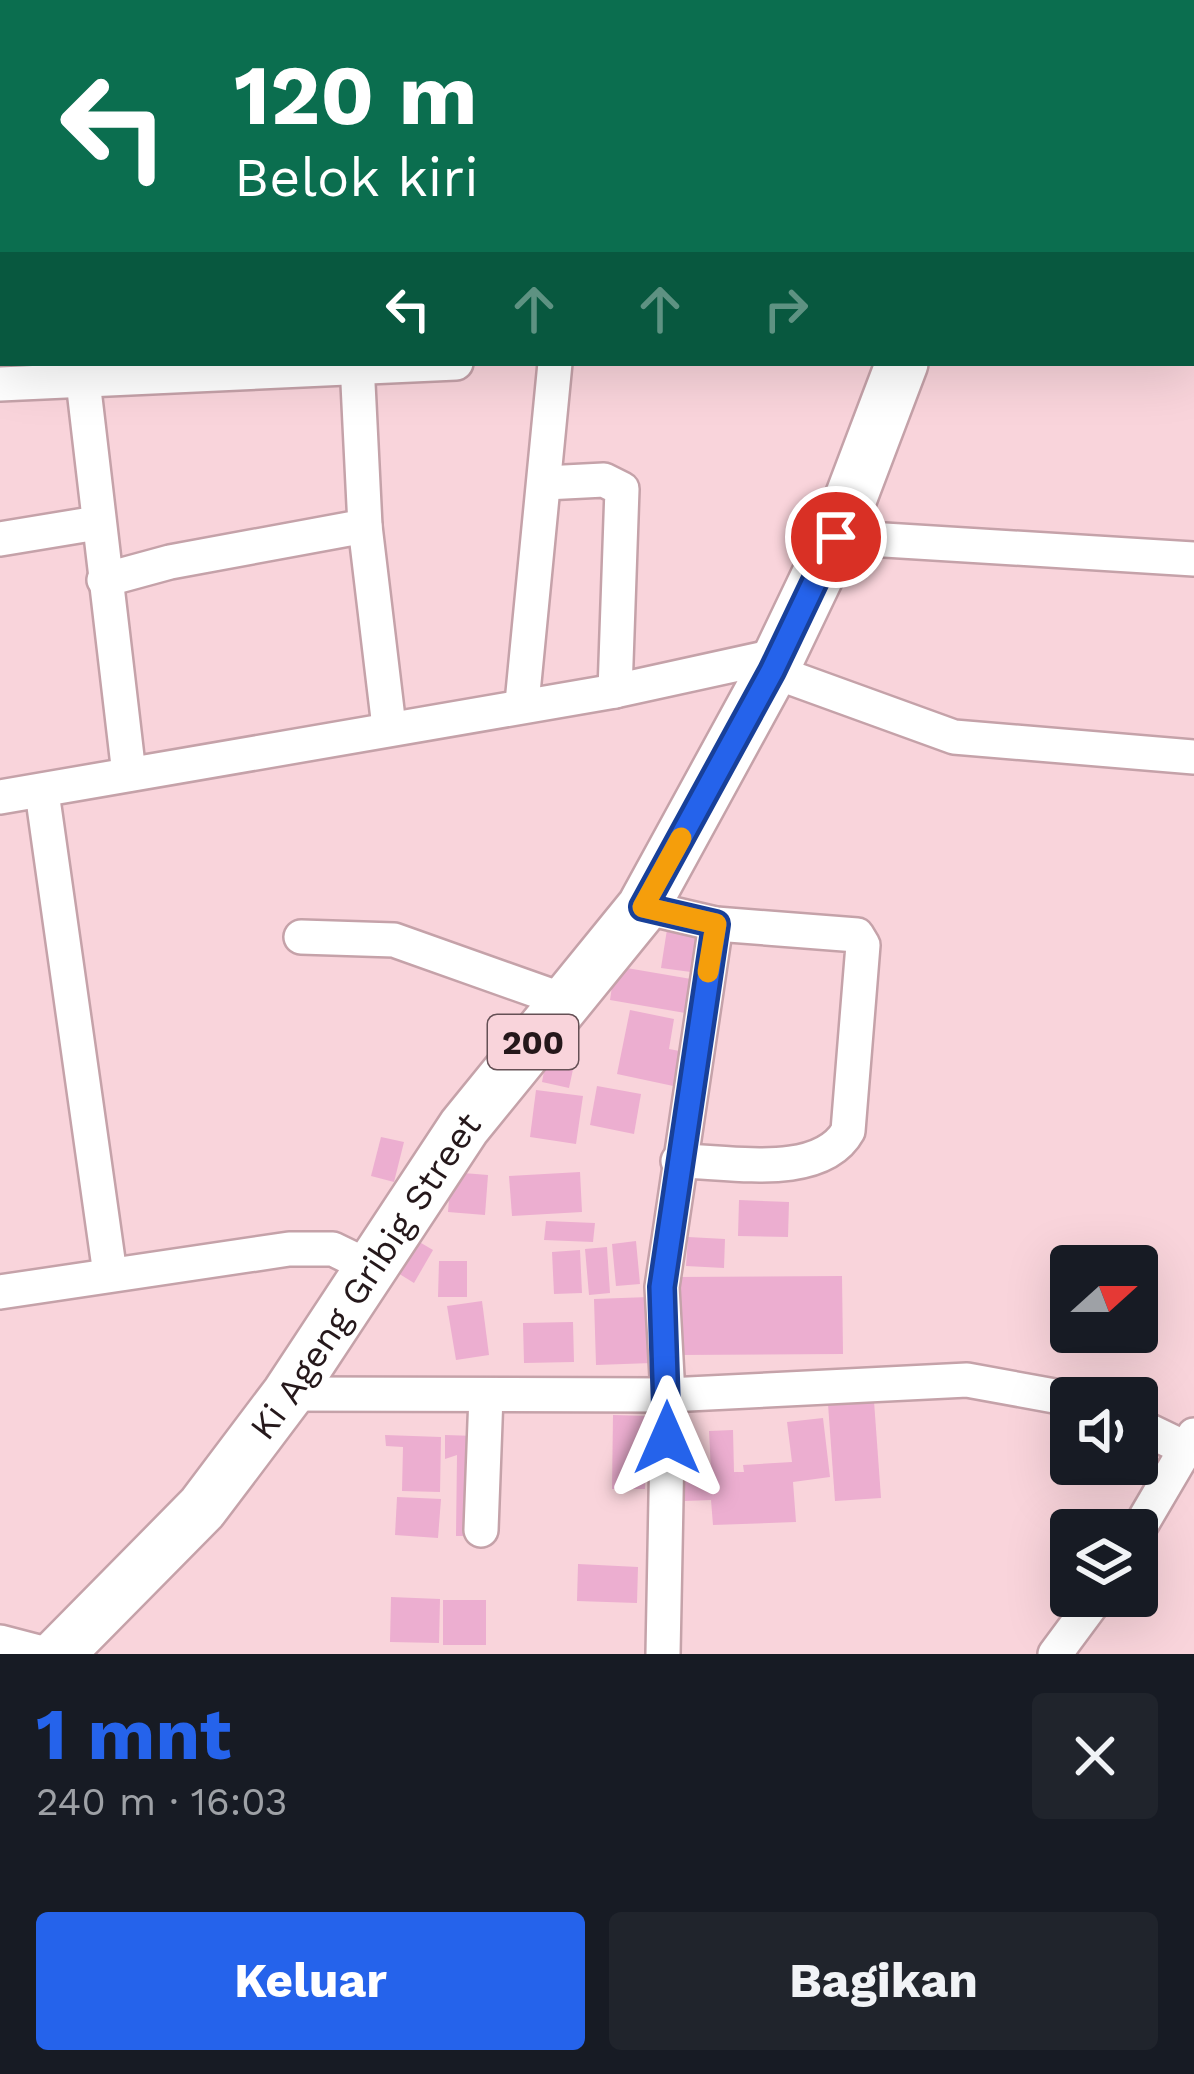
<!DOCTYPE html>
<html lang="id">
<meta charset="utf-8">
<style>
:root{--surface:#171b24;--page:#20242c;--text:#f1f3f6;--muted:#9ea1a6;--accent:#2563eb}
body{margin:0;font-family:"Work Sans",sans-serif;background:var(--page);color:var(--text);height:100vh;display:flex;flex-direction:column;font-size:45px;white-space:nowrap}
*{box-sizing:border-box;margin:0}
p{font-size:39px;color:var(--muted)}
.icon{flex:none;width:66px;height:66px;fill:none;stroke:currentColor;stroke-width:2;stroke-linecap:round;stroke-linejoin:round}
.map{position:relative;height:1654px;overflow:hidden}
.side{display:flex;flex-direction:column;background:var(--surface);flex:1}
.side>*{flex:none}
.top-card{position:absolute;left:0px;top:0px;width:1194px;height:366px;box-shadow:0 12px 48px #0002;background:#0b6e4f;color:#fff;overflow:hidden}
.needle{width:78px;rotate:69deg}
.fabs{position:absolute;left:1050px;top:1245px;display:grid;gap:24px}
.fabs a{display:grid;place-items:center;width:108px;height:108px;border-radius:12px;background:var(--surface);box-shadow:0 12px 48px #0002;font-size:60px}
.pin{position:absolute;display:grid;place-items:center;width:102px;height:102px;color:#fff;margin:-51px;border:6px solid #fff;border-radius:50%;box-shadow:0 3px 12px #0007}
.me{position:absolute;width:132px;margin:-66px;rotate:0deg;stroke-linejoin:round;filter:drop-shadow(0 0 9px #0008)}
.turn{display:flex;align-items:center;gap:42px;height:252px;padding:0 36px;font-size:54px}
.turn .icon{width:156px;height:156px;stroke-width:2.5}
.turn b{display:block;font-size:84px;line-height:102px}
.lanes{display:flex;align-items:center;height:114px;padding:0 36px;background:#0003;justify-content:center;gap:60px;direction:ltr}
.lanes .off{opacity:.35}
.round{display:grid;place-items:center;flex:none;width:126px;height:126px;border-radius:12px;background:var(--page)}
.head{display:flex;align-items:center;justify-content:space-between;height:204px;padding:0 36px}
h1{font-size:72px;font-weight:700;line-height:90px;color:var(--accent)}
.button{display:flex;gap:24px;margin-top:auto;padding:24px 36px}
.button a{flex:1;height:138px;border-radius:12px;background:var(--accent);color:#fff;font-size:48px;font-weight:700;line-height:138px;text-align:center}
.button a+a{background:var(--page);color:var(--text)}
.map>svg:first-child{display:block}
.building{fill:#ecaed0}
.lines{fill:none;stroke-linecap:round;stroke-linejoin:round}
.street-casing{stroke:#c5a2a9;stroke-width:38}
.primary-casing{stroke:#c5a2a9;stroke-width:56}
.street{stroke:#fff;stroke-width:33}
.primary{stroke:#fff;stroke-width:51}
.route-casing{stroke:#184099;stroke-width:30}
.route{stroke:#2563eb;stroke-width:21}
.slow{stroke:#f59e0b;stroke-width:21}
.labels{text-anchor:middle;stroke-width:9;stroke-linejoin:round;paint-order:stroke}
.shield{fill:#f9d4db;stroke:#655055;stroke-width:3}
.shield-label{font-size:33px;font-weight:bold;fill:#25181b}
.street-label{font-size:36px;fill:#25181b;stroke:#f9d4db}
</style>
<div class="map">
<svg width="1194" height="1654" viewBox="0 0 1194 1654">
<rect width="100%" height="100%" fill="#f9d4db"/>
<g class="building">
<polygon points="668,923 698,928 691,972 661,968"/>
<polygon points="615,966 697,980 691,1014 610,1000"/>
<polygon points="630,1010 674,1019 669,1049 685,1052 678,1087 617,1074"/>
<polygon points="550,1040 578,1046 569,1088 542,1082"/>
<polygon points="597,1086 641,1094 634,1134 590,1125"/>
<polygon points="536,1090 583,1096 576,1144 530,1137"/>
<polygon points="381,1137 404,1142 394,1182 371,1176"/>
<polygon points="451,1172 488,1175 485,1215 448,1212"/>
<polygon points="580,1172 582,1212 512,1216 509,1176"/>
<polygon points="739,1200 789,1202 788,1237 738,1236"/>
<polygon points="546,1221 595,1223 593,1242 544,1240"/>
<polygon points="404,1233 433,1250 414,1283 385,1265"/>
<polygon points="688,1237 725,1239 724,1268 686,1266"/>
<polygon points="636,1241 640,1284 616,1286 612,1244"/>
<polygon points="607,1247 610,1293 589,1295 585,1249"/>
<polygon points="580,1250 582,1293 554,1294 552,1252"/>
<polygon points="439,1261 467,1261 467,1297 438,1297"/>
<polygon points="842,1276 843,1354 677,1355 676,1277"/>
<polygon points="649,1297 652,1363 596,1365 594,1299"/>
<polygon points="482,1301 489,1355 456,1360 447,1306"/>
<polygon points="573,1322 574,1362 524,1363 523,1323"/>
<polygon points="874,1401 881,1498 835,1501 828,1404"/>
<polygon points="613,1415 646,1416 645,1489 612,1489"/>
<polygon points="823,1418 830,1477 793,1482 796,1522 713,1525 711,1500 684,1501 683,1472 711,1471 709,1431 733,1430 734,1472 744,1472 743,1465 792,1462 787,1422"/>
<polygon points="385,1435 441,1437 440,1492 402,1491 403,1447 386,1446"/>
<polygon points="445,1435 476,1436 475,1536 456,1536 457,1455 445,1459"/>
<polygon points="397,1497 441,1499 438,1538 395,1535"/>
<polygon points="578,1564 638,1567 637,1603 577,1601"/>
<polygon points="391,1597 440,1599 439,1643 390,1642"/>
<rect x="443" y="1600" width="43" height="45"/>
</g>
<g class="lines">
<g class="street-casing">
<g id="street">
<polyline points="324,0 324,3"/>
<polyline points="662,3 662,0"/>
<polyline points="1191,143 1194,143"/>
<polyline points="357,363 365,526 389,727"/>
<polyline points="83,381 129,774"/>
<polyline points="0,384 456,363"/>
<polyline points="545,483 604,480 622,489 615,691"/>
<polyline points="836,537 1194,559"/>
<polyline points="0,539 97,523"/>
<polyline points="104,580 170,562 365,526"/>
<polyline points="772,671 954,737 1194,757"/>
<polyline points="522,703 555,363"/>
<polyline points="42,792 110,1274"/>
<polyline points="0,797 615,691 779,655"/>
<path d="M643 907 716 924 857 935 863 945 848 1131C820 1181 727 1161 678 1161"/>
<polyline points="301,937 394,940 566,1001"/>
<polyline points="0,1292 289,1249 333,1249 368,1266"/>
<polyline points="288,1394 668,1395 967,1380 1071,1399"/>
<polyline points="1137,1425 1187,1449"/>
<polyline points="481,1530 486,1395"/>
<polyline points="1137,1532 1194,1435"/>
<polyline points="0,1642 46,1654"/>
<polyline points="663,1654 668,1395 662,1287 716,924"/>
<polyline points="1055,1654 1098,1596"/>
</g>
</g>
<g class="primary-casing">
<g id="primary">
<polyline points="976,3 977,0"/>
<path id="s1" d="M58 1654 202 1508 288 1394 464 1127 643 907 772 671 836 537 902 363"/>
</g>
</g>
<use href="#street" class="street"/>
<use href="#primary" class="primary"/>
</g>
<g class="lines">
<g class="route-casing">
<polyline id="route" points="667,1438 662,1287 716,924 643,907 772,671 836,537"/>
</g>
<use href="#route" class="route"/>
<polyline class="slow" points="681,838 643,907 716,924 708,972"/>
</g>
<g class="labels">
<rect class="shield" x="488" y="1015" width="90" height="54" rx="9"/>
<g class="shield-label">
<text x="533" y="1054">200</text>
</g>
<g class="street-label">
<text dy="13" stroke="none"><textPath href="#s1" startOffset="489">Ki Ageng Gribig Street</textPath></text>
</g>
</g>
</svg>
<div class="fabs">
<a><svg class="needle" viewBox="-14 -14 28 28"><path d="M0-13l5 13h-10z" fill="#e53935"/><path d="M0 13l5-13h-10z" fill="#9ea1a6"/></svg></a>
<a><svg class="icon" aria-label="sound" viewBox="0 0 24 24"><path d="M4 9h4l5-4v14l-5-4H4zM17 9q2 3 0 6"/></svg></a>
<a><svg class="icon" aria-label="layers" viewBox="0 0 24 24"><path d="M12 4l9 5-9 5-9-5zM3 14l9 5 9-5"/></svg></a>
</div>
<div class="pin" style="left:836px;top:537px;background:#d93025"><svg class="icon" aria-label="arrive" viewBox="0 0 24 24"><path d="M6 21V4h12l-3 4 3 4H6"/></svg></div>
<svg class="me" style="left:667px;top:1438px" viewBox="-20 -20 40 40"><path d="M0-17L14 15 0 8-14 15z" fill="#2563eb" stroke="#fff" stroke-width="4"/></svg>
<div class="top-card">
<div class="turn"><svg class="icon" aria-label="left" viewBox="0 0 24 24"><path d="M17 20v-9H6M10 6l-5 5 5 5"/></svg><div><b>120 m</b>Belok kiri</div></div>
<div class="lanes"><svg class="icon" aria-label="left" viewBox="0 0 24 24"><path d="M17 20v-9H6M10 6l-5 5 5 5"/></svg><svg class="icon off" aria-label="ahead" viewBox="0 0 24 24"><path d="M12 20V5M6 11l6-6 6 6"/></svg><svg class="icon off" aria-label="ahead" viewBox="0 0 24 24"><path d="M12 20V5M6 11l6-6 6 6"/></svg><svg class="icon off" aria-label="right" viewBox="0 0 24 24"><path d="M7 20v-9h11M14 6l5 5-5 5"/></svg></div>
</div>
</div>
<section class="side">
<div class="head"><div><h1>1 mnt</h1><p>240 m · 16:03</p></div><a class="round"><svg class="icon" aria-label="close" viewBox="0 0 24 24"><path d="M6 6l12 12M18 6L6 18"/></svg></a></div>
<div class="button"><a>Keluar</a><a>Bagikan</a></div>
</section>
